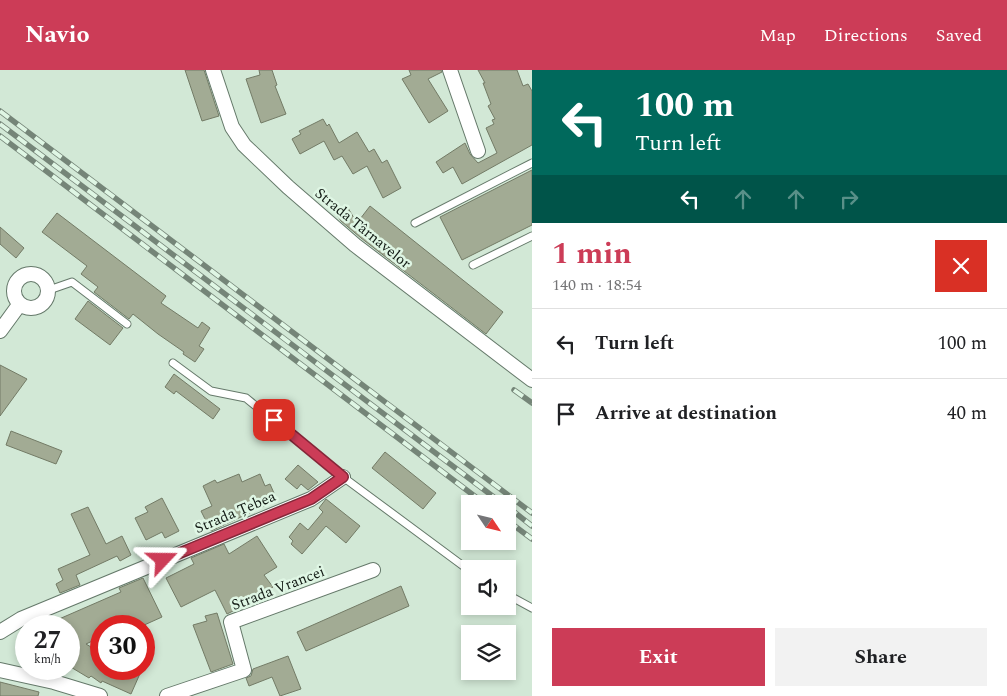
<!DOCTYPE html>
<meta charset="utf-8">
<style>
:root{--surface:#fff;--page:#f2f2f2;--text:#202124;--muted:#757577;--line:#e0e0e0;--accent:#cc3c57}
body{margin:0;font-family:Spectral,serif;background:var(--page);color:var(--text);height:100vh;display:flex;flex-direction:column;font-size:19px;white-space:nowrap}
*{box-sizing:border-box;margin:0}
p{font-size:16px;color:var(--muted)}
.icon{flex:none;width:28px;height:28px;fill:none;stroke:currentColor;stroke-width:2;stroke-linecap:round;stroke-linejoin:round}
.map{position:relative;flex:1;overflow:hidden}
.sheet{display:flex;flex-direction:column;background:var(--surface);width:475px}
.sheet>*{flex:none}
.hud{background:#00695c;color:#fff;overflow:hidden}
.needle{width:32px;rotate:125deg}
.tools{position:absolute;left:461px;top:425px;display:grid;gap:10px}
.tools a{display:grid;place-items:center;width:55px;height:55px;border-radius:0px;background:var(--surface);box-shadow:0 2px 8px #0003;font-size:25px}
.speed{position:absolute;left:15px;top:545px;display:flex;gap:10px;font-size:25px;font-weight:700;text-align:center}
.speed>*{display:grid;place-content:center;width:65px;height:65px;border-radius:50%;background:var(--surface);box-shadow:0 2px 8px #0003;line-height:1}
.speed small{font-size:12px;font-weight:400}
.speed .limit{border:8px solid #d22;background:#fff;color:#111}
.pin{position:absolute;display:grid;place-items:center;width:42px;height:42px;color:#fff;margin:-21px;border-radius:10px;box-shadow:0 2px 8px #0006}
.me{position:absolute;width:55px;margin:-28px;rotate:67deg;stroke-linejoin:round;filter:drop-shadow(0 0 4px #0008)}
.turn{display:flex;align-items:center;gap:18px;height:105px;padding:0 20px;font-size:22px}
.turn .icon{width:65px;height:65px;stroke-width:2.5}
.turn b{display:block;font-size:35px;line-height:42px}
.lanes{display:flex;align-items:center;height:48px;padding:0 20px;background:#0003;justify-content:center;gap:25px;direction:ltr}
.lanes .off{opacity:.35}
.round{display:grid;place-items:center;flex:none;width:52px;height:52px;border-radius:0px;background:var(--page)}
.headline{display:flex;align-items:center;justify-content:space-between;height:85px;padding:0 20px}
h1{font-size:30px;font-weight:700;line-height:38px;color:var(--accent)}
.button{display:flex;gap:10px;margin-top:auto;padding:10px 20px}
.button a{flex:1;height:58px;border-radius:0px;background:var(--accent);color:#fff;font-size:20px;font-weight:700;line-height:58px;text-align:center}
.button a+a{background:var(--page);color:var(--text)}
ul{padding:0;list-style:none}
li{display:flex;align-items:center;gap:15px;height:70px;padding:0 20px;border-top:1px solid var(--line)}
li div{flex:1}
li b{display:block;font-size:19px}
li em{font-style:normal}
header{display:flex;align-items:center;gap:30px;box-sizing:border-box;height:70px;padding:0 25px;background:var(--accent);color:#fff}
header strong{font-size:24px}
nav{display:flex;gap:28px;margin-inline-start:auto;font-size:18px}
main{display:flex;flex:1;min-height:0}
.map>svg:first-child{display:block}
.building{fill:#a2ab94;stroke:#737b66}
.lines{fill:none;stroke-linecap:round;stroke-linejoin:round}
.lane-casing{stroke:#65796a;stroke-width:9}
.street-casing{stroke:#65796a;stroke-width:16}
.lane{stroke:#fff;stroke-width:7}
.street{stroke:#fff;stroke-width:14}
.rail-casing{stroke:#758578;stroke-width:5.5}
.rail{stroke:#dff6e4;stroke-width:4;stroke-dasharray:11;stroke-linecap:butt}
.route-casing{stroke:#852739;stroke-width:12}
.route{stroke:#cc3c57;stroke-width:9}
.labels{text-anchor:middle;stroke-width:5;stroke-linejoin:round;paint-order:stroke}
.street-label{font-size:15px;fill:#111913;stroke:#dff6e4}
</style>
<header>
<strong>Navio</strong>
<nav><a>Map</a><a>Directions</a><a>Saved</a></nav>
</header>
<main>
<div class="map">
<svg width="532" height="626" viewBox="0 0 532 626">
<rect width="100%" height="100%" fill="#d2e8d6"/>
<g class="building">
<polygon points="185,0 204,0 219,46 202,51"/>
<polygon points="259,0 272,0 277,15 275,16 286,44 261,53 246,9 260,5"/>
<polygon points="409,0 441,0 442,2 428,9 448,41 429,53 402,9 411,5"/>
<polygon points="478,0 517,0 523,16 528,14 532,21 532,75 462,114 453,97 443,103 436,92 465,73 470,84 478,93 497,83 486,58 494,54 492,50 495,49 488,36 491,34 483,13 485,13"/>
<polygon points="323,49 327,56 329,54 339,73 357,62 369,82 374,79 382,93 387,90 401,118 383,128 367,96 353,104 342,86 334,90 324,71 300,84 292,69 301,64 299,61"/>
<polygon points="532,100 532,155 462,190 440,147"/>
<polygon points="370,136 503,242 486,264 361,168 341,151 337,145 348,138 357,153"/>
<polygon points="57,143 166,226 161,233 198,258 202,252 210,258 199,276 204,279 195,292 183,284 184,282 158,264 133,244 129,249 94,222 98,217 81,204 87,196 42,162"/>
<polygon points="0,157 24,178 16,188 0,174"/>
<polygon points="88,231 123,258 110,275 75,249"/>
<polygon points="0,295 27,309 0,346"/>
<polygon points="174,304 220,339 213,349 176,321 174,324 165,317"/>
<polygon points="11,361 62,381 56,394 6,375"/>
<polygon points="385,382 436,423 423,439 372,398"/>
<polygon points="298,395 318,412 308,420 301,414 297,419 285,409"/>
<polygon points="239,404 242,412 260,404 265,416 270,414 277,430 211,461 201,441 212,436 203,416 215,410 217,413"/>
<polygon points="162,428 179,461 165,468 162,462 146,470 135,448 148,442 145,437"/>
<polygon points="326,429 360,456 346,473 326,456 302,484 291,474 293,471 289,467 300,453 308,460 323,442 319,438"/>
<polygon points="88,437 106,474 122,466 131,485 120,491 117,486 76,505 80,515 60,523 56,514 63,510 58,499 90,485 71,444"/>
<polygon points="257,466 277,497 264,505 273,517 255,530 227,544 215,520 181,537 166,508 194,494 191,488 224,474 229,484"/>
<polygon points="143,508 162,547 142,556 101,556 101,567 86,574 101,583 101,599 142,599 131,624 102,611 101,613 91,606 89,608 69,596 69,556 43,556 121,522 119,518"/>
<polygon points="401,516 409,536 306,581 297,562"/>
<polygon points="217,543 233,594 211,602 193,555 207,551 205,546"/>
<polygon points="288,586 301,619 280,626 272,607 249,616 246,608 251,606 253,599"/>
<polygon points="0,612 39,622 38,626 0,626"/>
</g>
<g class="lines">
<g class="lane-casing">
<g id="lane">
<polyline points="415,153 532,93"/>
<polyline points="473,195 532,166"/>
<polyline points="49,220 72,212 127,254"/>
<polyline points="173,293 211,321 246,328 343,407 470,501"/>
<polyline points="508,525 532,538"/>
</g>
</g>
<g class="street-casing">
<g id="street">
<polyline points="213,0 232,57 244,75 288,117 355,175 532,310"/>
<polyline points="450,0 478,81"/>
<circle cx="31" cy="221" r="17"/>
<polyline points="0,261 19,235"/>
<polyline points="0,562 21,549 311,429 343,407"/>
<polyline points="0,600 54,612 100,626"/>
<polyline points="167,626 244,600 231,552 373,500"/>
</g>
</g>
<use href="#lane" class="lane"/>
<use href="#street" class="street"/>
<g class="rail-casing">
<g id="rail">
<polyline points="0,41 532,443"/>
<polyline points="0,54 503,434"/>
<polyline points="0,66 485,434"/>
<polyline points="514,320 532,333"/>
<polyline points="508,437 532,456"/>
<polyline points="508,451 532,469"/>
</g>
</g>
<use href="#rail" class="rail"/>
</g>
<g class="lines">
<g class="route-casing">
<polyline id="route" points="163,490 311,429 343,407 274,350"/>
</g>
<use href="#route" class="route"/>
</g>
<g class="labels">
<g class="street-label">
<text transform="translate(363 158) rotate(39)" y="5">Strada Târnavelor</text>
<text transform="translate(235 442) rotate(-23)" y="5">Strada Țebea</text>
<text transform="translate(278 518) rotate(-21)" y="5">Strada Vrancei</text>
</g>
</g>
</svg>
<div class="tools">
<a><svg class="needle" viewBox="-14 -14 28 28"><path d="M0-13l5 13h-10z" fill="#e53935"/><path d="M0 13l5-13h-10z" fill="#757577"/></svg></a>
<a><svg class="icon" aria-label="sound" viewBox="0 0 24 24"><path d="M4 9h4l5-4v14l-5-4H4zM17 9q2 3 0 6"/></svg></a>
<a><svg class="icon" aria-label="layers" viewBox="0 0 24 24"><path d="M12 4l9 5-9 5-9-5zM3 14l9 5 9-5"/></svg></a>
</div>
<div class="speed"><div>27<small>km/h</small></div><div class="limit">30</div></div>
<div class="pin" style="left:274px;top:350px;background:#d93025"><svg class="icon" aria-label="arrive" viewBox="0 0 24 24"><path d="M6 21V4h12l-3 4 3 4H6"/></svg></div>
<svg class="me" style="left:163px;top:490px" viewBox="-20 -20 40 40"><path d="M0-17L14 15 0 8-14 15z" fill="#cc3c57" stroke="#fff" stroke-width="4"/></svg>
</div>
<section class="sheet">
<div class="hud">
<div class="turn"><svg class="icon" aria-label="left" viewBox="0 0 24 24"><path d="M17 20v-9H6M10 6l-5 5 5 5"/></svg><div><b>100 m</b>Turn left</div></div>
<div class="lanes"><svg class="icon" aria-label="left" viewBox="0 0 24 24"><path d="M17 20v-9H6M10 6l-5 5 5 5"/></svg><svg class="icon off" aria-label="ahead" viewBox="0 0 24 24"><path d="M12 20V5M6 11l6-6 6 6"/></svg><svg class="icon off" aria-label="ahead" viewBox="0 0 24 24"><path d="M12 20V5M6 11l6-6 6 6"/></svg><svg class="icon off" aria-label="right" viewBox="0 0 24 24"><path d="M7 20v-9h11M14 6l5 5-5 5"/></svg></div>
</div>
<div class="headline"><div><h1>1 min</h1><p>140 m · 18:54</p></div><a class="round" style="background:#d93025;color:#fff"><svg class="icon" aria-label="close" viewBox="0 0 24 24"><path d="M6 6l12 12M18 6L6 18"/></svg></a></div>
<ul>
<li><svg class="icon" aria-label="left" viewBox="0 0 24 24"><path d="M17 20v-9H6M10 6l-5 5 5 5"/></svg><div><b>Turn left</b></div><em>100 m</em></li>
<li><svg class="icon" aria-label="arrive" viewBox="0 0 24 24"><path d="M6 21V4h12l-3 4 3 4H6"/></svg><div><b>Arrive at destination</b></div><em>40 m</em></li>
</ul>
<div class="button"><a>Exit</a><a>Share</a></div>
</section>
</main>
